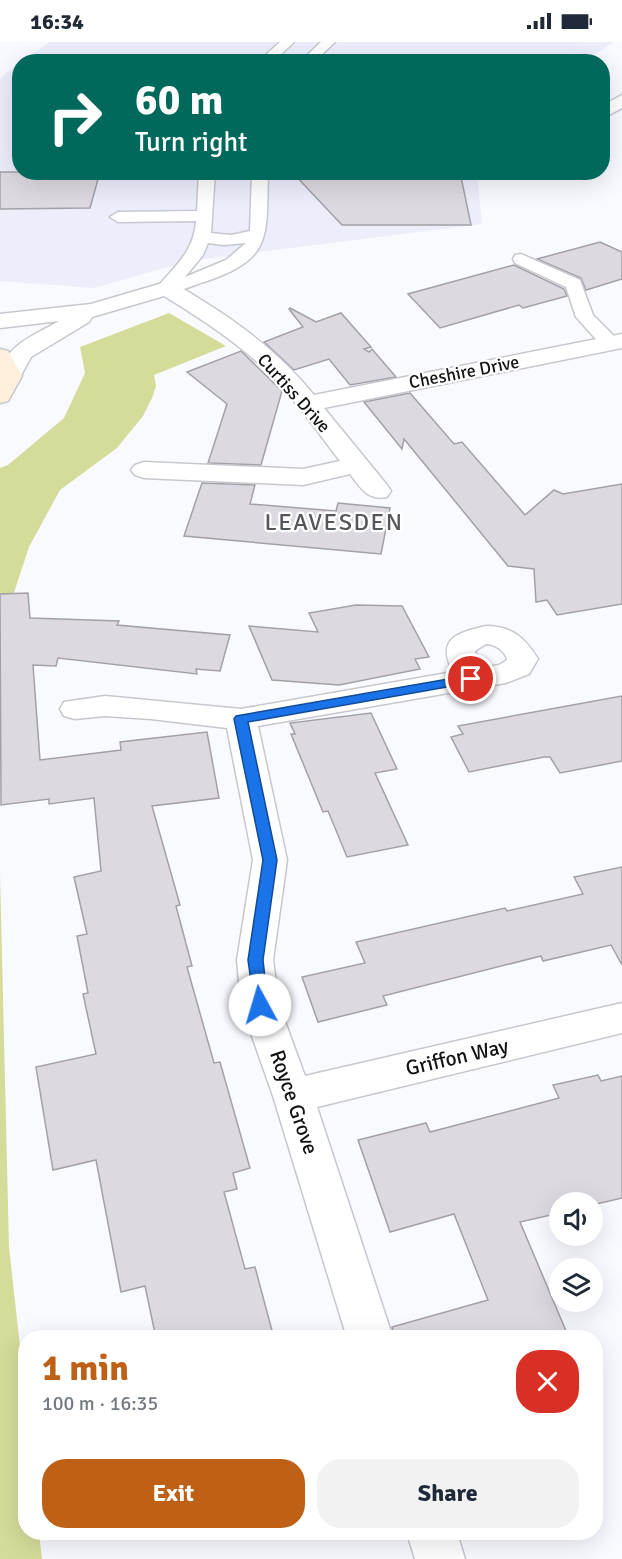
<!DOCTYPE html>
<meta charset="utf-8">
<style>
:root{--surface:#fff;--page:#f2f2f3;--text:#1f2937;--muted:#747a83;--accent:#be6015}
body{margin:0;font-family:Signika,sans-serif;background:var(--page);color:var(--text);height:100vh;display:flex;flex-direction:column;font-size:22px;white-space:nowrap}
*{box-sizing:border-box;margin:0}
p{font-size:20px;color:var(--muted)}
.icon{flex:none;width:33px;height:33px;fill:none;stroke:currentColor;stroke-width:2;stroke-linecap:round;stroke-linejoin:round}
.map{position:relative;flex:1;overflow:hidden}
.details{position:absolute;left:18px;top:1288px;width:585px;height:210px;display:flex;flex-direction:column;background:var(--surface);border-radius:24px;box-shadow:0 6px 24px #0002}
.details>*{flex:none}
.hud{position:absolute;left:12px;top:12px;width:598px;height:126px;border-radius:24px;box-shadow:0 6px 24px #0002;background:#00695c;color:#fff;overflow:hidden}
.controls{position:absolute;left:549px;top:1150px;display:grid;gap:12px}
.controls a{display:grid;place-items:center;width:54px;height:54px;border-radius:50%;background:var(--surface);box-shadow:0 6px 24px #0002;font-size:30px}
.pin{position:absolute;display:grid;place-items:center;width:51px;height:51px;color:#fff;margin:-26px;border:3px solid #fff;border-radius:50%;box-shadow:0 2px 6px #0007}
.me{position:absolute;width:66px;margin:-33px;rotate:354deg;stroke-linejoin:round;filter:drop-shadow(0 0 4px #0008)}
.turn{display:flex;align-items:center;gap:21px;height:126px;padding:0 24px;font-size:27px}
.turn .icon{width:78px;height:78px;stroke-width:2.5}
.turn b{display:block;font-size:42px;line-height:51px}
.round{display:grid;place-items:center;flex:none;width:63px;height:63px;border-radius:24px;background:var(--page)}
.headline{display:flex;align-items:center;justify-content:space-between;height:102px;padding:0 24px}
h1{font-size:36px;font-weight:800;line-height:45px;color:var(--accent)}
.primary-button{display:flex;gap:12px;margin-top:auto;padding:12px 24px}
.primary-button a{flex:1;height:69px;border-radius:24px;background:var(--accent);color:#fff;font-size:24px;font-weight:800;line-height:69px;text-align:center}
.primary-button a+a{background:var(--page);color:var(--text)}
.status{display:flex;justify-content:space-between;align-items:center;height:42px;padding:0 30px;background:var(--surface);direction:ltr}
.status svg{height:16px;fill:currentColor}
.map>svg:first-child{display:block}
.built{fill:#eceefc}
.green{fill:#d5dc99}
.building{fill:#dcdae0;stroke:#a3a1a7;stroke-width:1.5}
.lines{fill:none;stroke-linecap:round;stroke-linejoin:round}
.lane-casing{stroke:#c7c8ce;stroke-width:3}
.street-casing{stroke:#c7c8ce;stroke-width:3}
.secondary-casing{stroke:#c7c8ce;stroke-width:3}
.lane{fill:#fff;fill-rule:evenodd}
.street{fill:#fff;fill-rule:evenodd}
.secondary{fill:#fef0dc;fill-rule:evenodd}
.route{fill:#1a73e8;stroke:#114b97;stroke-width:1.5}
.labels{text-anchor:middle;stroke-width:4.5;stroke-linejoin:round;paint-order:stroke}
.far-street-label{font-size:18px;fill:#131315;stroke:#fff}
.street-label{font-size:21px;fill:#131315;stroke:#fff}
.quarter-label{font-size:24px;letter-spacing:1.5px;fill:#55565b;stroke:#fff}
</style>
<div class="status"><b>16:34</b><svg viewBox="0 0 49 12"><path d="M0 12V9h3v3zM5 12V6h3v6zM10 12V3h3v9zM15 12V0h3v12zM26 1h20v11H26zM47 4h2v5h-2z"/></svg></div>
<div class="map">
<svg width="622" height="1517" viewBox="0 0 622 1517">
<rect width="100%" height="100%" fill="#f9faff"/>
<g class="built">
<polygon points="50,0 614,0 583,20 20,20"/>
<polygon points="20,20 20,130 477,131 482,182 189,219 94,246 0,239 0,36"/>
</g>
<g class="green">
<polygon points="169,271 226,304 154,333 156,344 152,356 143,374 117,406 60,448 29,505 0,593 0,426 8,423 64,376 85,331 80,305"/>
<polygon points="0,830 9,1205 26,1359 26,1491 39,1491 42,1517 0,1517"/>
</g>
<g class="building">
<polygon points="0,130 100,130 90,166 0,167"/>
<polygon points="292,130 460,130 471,183 342,183"/>
<polygon points="600,200 622,210 622,237 586,248 581,236 537,217"/>
<polygon points="514,223 564,247 567,254 523,266 519,263 440,286 408,252"/>
<polygon points="290,266 316,280 341,271 371,305 364,307 369,310 372,307 396,335 350,343 329,317 294,328 264,300 303,285 289,267"/>
<polygon points="241,309 282,349 261,423 208,421 227,362 187,330"/>
<polygon points="410,351 454,402 462,400 525,473 554,448 563,452 622,442 622,562 557,573 547,558 536,560 534,527 508,524 404,397 402,407 364,360"/>
<polygon points="202,441 255,443 250,462 336,469 338,461 390,466 381,512 184,494"/>
<polygon points="28,551 30,576 119,579 117,583 230,593 220,629 196,627 197,632 58,616 56,624 33,623 40,718 121,708 120,700 207,690 219,756 152,764 180,863 176,864 192,924 187,925 214,1021 220,1020 250,1126 233,1131 237,1147 224,1150 245,1227 255,1225 274,1296 156,1296 145,1244 121,1250 96,1118 53,1128 36,1025 96,1012 83,952 88,951 77,894 87,892 74,835 101,829 94,756 49,762 49,757 1,763 0,552"/>
<polygon points="356,563 402,564 429,615 415,617 420,627 339,643 272,638 249,584 318,590 309,571"/>
<polygon points="622,654 622,719 560,731 550,715 544,715 469,730 451,695 463,692 458,684"/>
<polygon points="371,671 397,727 375,731 408,803 347,815 328,769 323,770 291,692 295,692 290,681"/>
<polygon points="622,825 622,923 611,903 543,919 541,914 383,954 387,963 318,980 302,935 365,921 356,900 505,866 507,869 583,852 574,835"/>
<polygon points="598,1033 601,1039 622,1034 622,1156 592,1163 592,1161 560,1161 560,1171 520,1180 569,1296 395,1296 392,1285 488,1258 454,1172 390,1190 358,1098 426,1081 430,1090 559,1056 553,1043"/>
</g>
<g class="lines">
<g class="lane-casing">
<g id="lane">
<polygon points="280,0 294,0 273,20 258,20"/>
<polygon points="321,0 335,0 314,20 300,20"/>
<path d="M199 130H215L211 191 231 193 250 189 252 130H268C266 194 274 217 204 240 191 244 173 253 160 250L157 246 160 242C178 221 194 208 196 179L118 180 110 175 118 170 197 169ZM208 201 224 203 246 201 226 218 185 235 203 213Z"/>
<polygon points="521,212 580,238 593,273 617,297 619,301 617,305 603,305 576,275 566,245 515,221 513,217 515,213"/>
</g>
</g>
<g class="street-casing">
<g id="street">
<polygon points="622,53 622,66 603,76 603,63"/>
<path d="M166 240C179 243 192 252 203 259 245 285 283 315 314 353L622 292V306L324 366 387 443 391 449 387 455C368 459 361 446 350 432L303 443 144 436 135 433 131 428 135 423 144 420 303 427 340 419C316 388 295 357 268 330 237 300 200 276 164 254L92 275 89 280 31 315 18 339 10 341 0 336C0 305 37 292 59 279L0 286V272L91 262Z"/>
<path d="M486 584C512 584 525 596 538 617L529 632 506 641 258 684 287 818 273 918 279 963 305 1034 622 961V991L317 1065 393 1296H347L273 1054 241 963 237 918 253 818 227 686 151 677 105 674 75 677 64 674 60 667 64 660 105 654 241 667 453 630C436 597 456 591 486 584ZM486 602C496 602 506 610 507 618L499 623 480 626 475 609Z"/>
<polygon points="407,1491 457,1491 465,1517 415,1517"/>
</g>
</g>
<g class="secondary-casing">
<polygon id="secondary" points="0,307 8,309 22,334 8,359 0,361"/>
</g>
<use href="#lane" class="lane"/>
<use href="#street" class="street"/>
<use href="#secondary" class="secondary"/>
</g>
<polygon class="route" points="471,633 475,634 477,637 475,640 248,680 277,818 263,918 268,963 266,968 260,970 255,968 248,918 263,818 234,677 236,674"/>
<g class="labels">
<g class="far-street-label">
<text transform="translate(464 330) rotate(-11)" y="6">Cheshire Drive</text>
<text transform="translate(294 351) rotate(48)" y="6">Curtiss Drive</text>
</g>
<g class="street-label">
<text transform="translate(457 1015) rotate(-13)" y="7">Griffon Way</text>
<text transform="translate(294 1060) rotate(71)" y="7">Royce Grove</text>
</g>
<g class="quarter-label">
<text x="334" y="488">LEAVESDEN</text>
</g>
</g>
</svg>
<div class="controls">
<a><svg class="icon" aria-label="sound" viewBox="0 0 24 24"><path d="M4 9h4l5-4v14l-5-4H4zM17 9q2 3 0 6"/></svg></a>
<a><svg class="icon" aria-label="layers" viewBox="0 0 24 24"><path d="M12 4l9 5-9 5-9-5zM3 14l9 5 9-5"/></svg></a>
</div>
<div class="pin" style="left:471px;top:637px;background:#d93025"><svg class="icon" aria-label="arrive" viewBox="0 0 24 24"><path d="M6 21V4h12l-3 4 3 4H6"/></svg></div>
<svg class="me" style="left:260px;top:963px" viewBox="-20 -20 40 40"><circle r="19" fill="#fff"/><path d="M0-13L10 11 0 6-10 11z" fill="#1a73e8"/></svg>
<div class="hud">
<div class="turn"><svg class="icon" aria-label="right" viewBox="0 0 24 24"><path d="M7 20v-9h11M14 6l5 5-5 5"/></svg><div><b>60 m</b>Turn right</div></div>
</div>
<section class="details">
<div class="headline"><div><h1>1 min</h1><p>100 m · 16:35</p></div><a class="round" style="background:#d93025;color:#fff"><svg class="icon" aria-label="close" viewBox="0 0 24 24"><path d="M6 6l12 12M18 6L6 18"/></svg></a></div>
<div class="primary-button"><a>Exit</a><a>Share</a></div>
</section>
</div>
